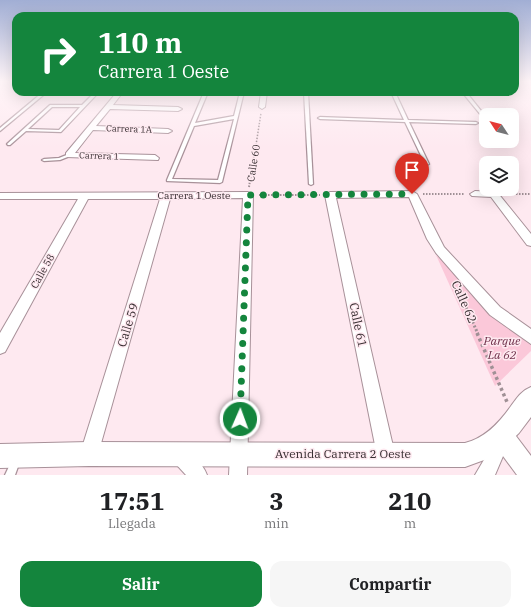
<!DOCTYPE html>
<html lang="es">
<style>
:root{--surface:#fff;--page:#f6f6f6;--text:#202124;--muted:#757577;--accent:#14853d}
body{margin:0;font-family:"IBM Plex Serif",serif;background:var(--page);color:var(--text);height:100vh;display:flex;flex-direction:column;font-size:15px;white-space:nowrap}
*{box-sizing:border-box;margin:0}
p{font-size:13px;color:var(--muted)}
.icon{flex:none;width:22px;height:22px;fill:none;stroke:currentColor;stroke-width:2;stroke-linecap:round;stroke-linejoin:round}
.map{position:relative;height:475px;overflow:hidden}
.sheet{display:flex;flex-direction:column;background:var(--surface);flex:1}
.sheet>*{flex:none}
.banner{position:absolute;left:12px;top:12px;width:507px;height:84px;border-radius:12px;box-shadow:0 4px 16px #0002;background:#14853d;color:#fff;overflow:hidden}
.needle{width:26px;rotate:306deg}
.buttons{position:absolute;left:479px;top:108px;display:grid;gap:8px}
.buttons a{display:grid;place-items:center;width:40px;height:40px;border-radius:8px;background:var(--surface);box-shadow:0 4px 16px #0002;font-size:20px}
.pin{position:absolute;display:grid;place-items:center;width:34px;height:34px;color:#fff;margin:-41px -17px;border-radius:50% 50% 50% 0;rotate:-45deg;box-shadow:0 0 4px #0007}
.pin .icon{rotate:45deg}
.me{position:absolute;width:44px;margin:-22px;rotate:2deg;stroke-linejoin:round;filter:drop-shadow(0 0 3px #0008)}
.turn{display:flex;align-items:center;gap:14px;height:84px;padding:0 20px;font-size:18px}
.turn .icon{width:52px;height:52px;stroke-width:2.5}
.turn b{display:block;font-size:28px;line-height:34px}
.eta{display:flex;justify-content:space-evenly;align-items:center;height:68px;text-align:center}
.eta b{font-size:24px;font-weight:700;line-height:28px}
.cta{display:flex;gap:8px;margin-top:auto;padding:8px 20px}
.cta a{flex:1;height:46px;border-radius:12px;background:var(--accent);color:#fff;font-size:16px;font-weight:700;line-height:46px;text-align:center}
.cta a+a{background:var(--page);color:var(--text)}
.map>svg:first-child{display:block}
.green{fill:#fbc8d9}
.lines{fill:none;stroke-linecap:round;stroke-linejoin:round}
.service-casing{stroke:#a89199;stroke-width:2.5}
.minor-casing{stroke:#a89199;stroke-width:2}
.tertiary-casing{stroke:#a89199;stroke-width:2}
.secondary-casing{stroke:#a89199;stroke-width:2}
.path-far3{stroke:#9f9095;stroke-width:1.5;stroke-dasharray:1.5 1.5;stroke-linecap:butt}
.path-far2{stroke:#9f9095;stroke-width:2;stroke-dasharray:1.5 1.5;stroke-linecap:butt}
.path-far1{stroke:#9f9095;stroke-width:3;stroke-dasharray:2 2;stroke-linecap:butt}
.path{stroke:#9f9095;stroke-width:3.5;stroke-dasharray:3 3;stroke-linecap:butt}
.service{fill:#fff;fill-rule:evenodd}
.minor{fill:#fff;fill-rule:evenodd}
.tertiary{fill:#fff;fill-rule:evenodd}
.secondary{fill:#fff;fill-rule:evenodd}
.route{stroke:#14853d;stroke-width:7;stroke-dasharray:0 12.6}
.labels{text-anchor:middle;stroke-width:3;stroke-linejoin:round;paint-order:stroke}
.far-street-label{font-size:9px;fill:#372e31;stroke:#fee9f0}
.street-label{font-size:10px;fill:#372e31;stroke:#fee9f0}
.near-street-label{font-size:12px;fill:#372e31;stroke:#fee9f0}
.near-park-label{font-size:12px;font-style:italic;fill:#71324c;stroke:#fee9f0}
</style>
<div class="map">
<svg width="531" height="475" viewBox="0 0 531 475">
<rect width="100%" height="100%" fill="#fee9f0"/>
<polygon class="green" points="436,255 531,342 531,351 495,386"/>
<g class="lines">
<g class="service-casing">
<g id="service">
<polygon points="43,92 47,92 0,131 0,128"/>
<path d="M95 92H99L61 132 26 131 10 145H8L7 144 50 105H82ZM52 107H80L59 130 28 129Z"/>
<path d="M204 92H208L195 123 234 116 240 92H244L222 182 220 183 167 181V180ZM234 119 218 180 172 179 194 126Z"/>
<polygon points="304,92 308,92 313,184 311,185 309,184"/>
<polygon points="391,92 395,92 408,120 476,122 478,123 476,124 409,122 429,164 427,165 425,164 405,122 320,119 318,118 320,117 404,120"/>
<polygon points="462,92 466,92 486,117 486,120 485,120"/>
<polygon points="502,141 506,141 507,142 505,143"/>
<polygon points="69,154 71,155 70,156 60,160 44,161 42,160 44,159 59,158"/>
<polygon points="16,457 19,458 20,461 15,475 5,475 13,458"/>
</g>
</g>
<g class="minor-casing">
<g id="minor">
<polygon points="117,92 123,92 113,105 178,107 182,109 178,111 110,109 96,126 168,129 172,131 168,133 93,130 75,153 155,155 159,158 158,160 66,157 66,153"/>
<polygon points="261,92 267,92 265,107 262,109 259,107"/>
<polygon points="412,191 417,194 444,247 500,307 531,329 531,344 490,315 436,253 427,239 409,197 336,198 395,455 392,461 386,464 380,461 377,455 325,195 330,192"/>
<polygon points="475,191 497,192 531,234 531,246 527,245 491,197 472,196 470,194"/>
<polygon points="248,192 253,195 247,475 229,475 243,198 170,199 98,454 95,460 89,463 83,460 80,454 160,199 88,199 5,352 0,354 0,333 78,199 0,199 0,193"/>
<polygon points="500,433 506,436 509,442 495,475 475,475 485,458 494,436"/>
<path d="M180 447C191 452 203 464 207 475H186L174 462 171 456 174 450Z"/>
</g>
</g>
<g class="tertiary-casing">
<polygon id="tertiary" points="502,425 510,428 531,456 531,475 517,475 494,444 491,436 494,428"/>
</g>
<g class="secondary-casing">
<path id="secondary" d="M531 387V417L519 433 495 456 465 467 89 466 0 468V444L89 442 465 443C485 438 499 423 511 406 517 398 521 391 531 387Z"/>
</g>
<polyline class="path-far3" points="256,145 261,113"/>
<g class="path-far2">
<polyline points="249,187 256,144"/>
<polyline points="423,194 464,194"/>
<polyline points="507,194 531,194"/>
<polyline points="259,195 320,195"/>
</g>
<polyline class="path-far1" points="458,289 478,334"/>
<polyline class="path" points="477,333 507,402"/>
<use href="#service" class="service"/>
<use href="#minor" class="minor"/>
<use href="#tertiary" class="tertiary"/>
<use href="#secondary" class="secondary"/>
</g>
<linearGradient id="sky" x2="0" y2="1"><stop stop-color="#a1aed4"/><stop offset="0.55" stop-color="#fff5f8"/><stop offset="1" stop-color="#fff5f8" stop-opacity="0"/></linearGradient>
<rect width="531" height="148" fill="url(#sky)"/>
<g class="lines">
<polyline class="route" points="240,419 248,195 412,194"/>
</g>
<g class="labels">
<g class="far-street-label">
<text transform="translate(129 129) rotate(2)" y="3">Carrera 1A</text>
<text transform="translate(99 156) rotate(2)" y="3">Carrera 1</text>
</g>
<g class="street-label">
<text transform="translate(253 163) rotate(-81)" y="4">Calle 60</text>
<text x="194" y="199">Carrera 1 Oeste</text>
<text transform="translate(42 271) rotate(-61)" y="4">Calle 58</text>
</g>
<g class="near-street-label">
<text transform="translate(464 302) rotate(66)" y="4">Calle 62</text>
<text transform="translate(128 325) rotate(-73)" y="4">Calle 59</text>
<text transform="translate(358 325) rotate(78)" y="4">Calle 61</text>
<text x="343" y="458">Avenida Carrera 2 Oeste</text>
</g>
<g class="near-park-label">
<text x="502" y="345">Parque<tspan x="502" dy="14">La 62</tspan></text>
</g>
</g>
</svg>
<div class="buttons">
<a><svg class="needle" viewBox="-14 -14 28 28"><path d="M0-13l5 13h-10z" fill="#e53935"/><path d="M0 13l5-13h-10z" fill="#757577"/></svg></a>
<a><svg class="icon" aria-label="layers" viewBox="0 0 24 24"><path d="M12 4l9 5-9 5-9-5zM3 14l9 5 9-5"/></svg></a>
</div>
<div class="pin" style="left:412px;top:194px;background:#d93025"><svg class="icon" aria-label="arrive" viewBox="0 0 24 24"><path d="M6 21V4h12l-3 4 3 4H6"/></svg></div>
<svg class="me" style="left:240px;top:419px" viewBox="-20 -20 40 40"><circle r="17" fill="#14853d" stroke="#fff" stroke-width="3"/><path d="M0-11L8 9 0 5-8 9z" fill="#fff"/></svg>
<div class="banner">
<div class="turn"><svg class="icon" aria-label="right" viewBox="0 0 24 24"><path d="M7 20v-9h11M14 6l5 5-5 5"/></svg><div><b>110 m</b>Carrera 1 Oeste</div></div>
</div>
</div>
<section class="sheet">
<div class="eta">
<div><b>17:51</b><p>Llegada</p></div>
<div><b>3</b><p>min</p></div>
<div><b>210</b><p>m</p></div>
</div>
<div class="cta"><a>Salir</a><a>Compartir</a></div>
</section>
